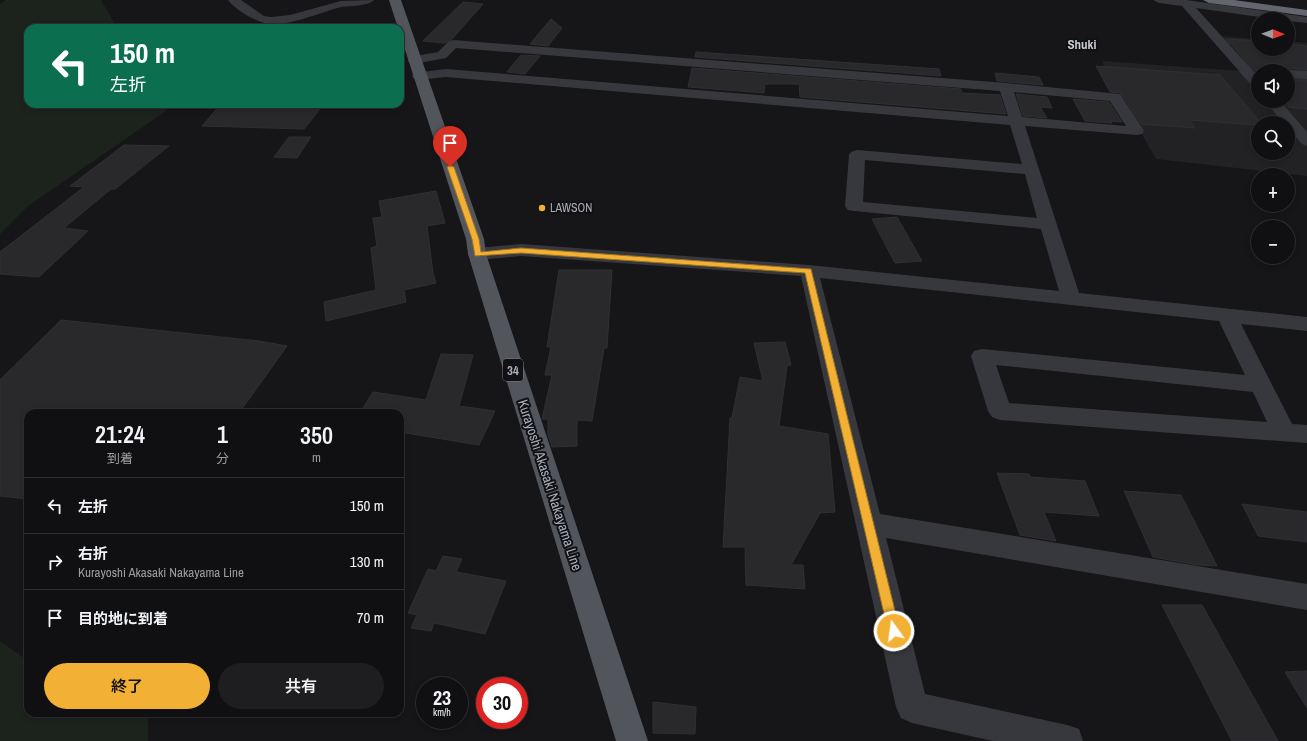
<!DOCTYPE html>
<html lang="ja">
<meta charset="utf-8">
<style>
:root{--surface:#101012;--page:#1e1e20;--text:#f1f3f6;--muted:#9c9d9f;--line:#303032;--accent:#f2b134}
body{margin:0;font-family:"Archivo Narrow","Noto Sans JP",sans-serif;background:var(--page);color:var(--text);height:100vh;display:flex;flex-direction:column;font-size:15px;white-space:nowrap}
*{box-sizing:border-box;margin:0}
p{font-size:13px;color:var(--muted)}
.icon{flex:none;width:22px;height:22px;fill:none;stroke:currentColor;stroke-width:2;stroke-linecap:round;stroke-linejoin:round}
.map{position:relative;flex:1;overflow:hidden}
.drawer{position:absolute;left:24px;top:409px;width:380px;height:308px;display:flex;flex-direction:column;background:var(--surface);border-radius:12px;box-shadow:0 2px 6px #0003,0 0 0 1px var(--line)}
.drawer>*{flex:none}
.top-card{position:absolute;left:24px;top:24px;width:380px;height:84px;border-radius:12px;box-shadow:0 2px 6px #0003,0 0 0 1px var(--line);background:#0b6e4f;color:#fff;overflow:hidden}
.needle{width:26px;rotate:91deg}
.buttons{position:absolute;left:1251px;top:12px;display:grid;gap:8px}
.buttons a{display:grid;place-items:center;width:44px;height:44px;border-radius:50%;background:var(--surface);box-shadow:0 2px 6px #0003,0 0 0 1px var(--line);font-size:20px}
.speed{position:absolute;left:416px;top:677px;display:flex;gap:8px;font-size:20px;font-weight:700;text-align:center}
.speed>*{display:grid;place-content:center;width:52px;height:52px;border-radius:50%;background:var(--surface);box-shadow:0 2px 6px #0003,0 0 0 1px var(--line);line-height:1}
.speed small{font-size:10px;font-weight:400}
.speed .limit{border:6px solid #d22;background:#fff;color:#111}
.pin{position:absolute;display:grid;place-items:center;width:34px;height:34px;color:#fff;margin:-41px -17px;border-radius:50% 50% 50% 0;rotate:-45deg;box-shadow:0 0 4px #0007}
.pin .icon{rotate:45deg}
.me{position:absolute;width:44px;margin:-22px;rotate:346deg;stroke-linejoin:round;filter:drop-shadow(0 0 3px #0008)}
.turn{display:flex;align-items:center;gap:14px;height:84px;padding:0 20px;font-size:18px}
.turn .icon{width:52px;height:52px;stroke-width:2.5}
.turn b{display:block;font-size:28px;line-height:34px}
.eta{display:flex;justify-content:space-evenly;align-items:center;height:68px;text-align:center}
.eta b{font-size:24px;font-weight:600;line-height:28px}
.button{display:flex;gap:8px;margin-top:auto;padding:8px 20px}
.button a{flex:1;height:46px;border-radius:24px;background:var(--accent);color:#111;font-size:16px;font-weight:600;line-height:46px;text-align:center}
.button a+a{background:var(--page);color:var(--text)}
ul{padding:0;list-style:none}
li{display:flex;align-items:center;gap:12px;height:56px;padding:0 20px;border-top:1px solid var(--line)}
li div{flex:1}
li b{display:block;font-size:15px}
li em{font-style:normal}
.map>svg:first-child{display:block}
.built{fill:#222225;fill-rule:evenodd}
.green{fill:#1c231d}
.building{fill:#29292c;stroke:#303034}
.lines{fill:none;stroke-linecap:round;stroke-linejoin:round}
.minor{fill:#37383d;fill-rule:evenodd}
.major{fill:#53555c;fill-rule:evenodd}
.highway{fill:#63666e;fill-rule:evenodd}
.route{fill:#f2b134;stroke:#9d7322}
.poi-dot{fill:#f2b134;stroke:#111113;stroke-width:1.5}
.labels{text-anchor:middle;stroke-width:4;stroke-linejoin:round;paint-order:stroke}
.far-poi-label{font-size:12px;fill:#a8adb8;stroke:#111113;text-anchor:start}
.far-quarter-label{font-size:13px;font-weight:bold;fill:#c9ccd4;stroke:#111113}
.shield{fill:#111113;stroke:#7b7e86;stroke-width:1}
.shield-label{font-size:13px;font-weight:bold;fill:#a8adb8}
.street-label{font-size:14px;fill:#a8adb8;stroke:#111113}
</style>
<div class="map">
<svg width="1307" height="741" viewBox="0 0 1307 741">
<rect width="100%" height="100%" fill="#161618"/>
<path class="built" d="M1219 36 1258 39V49H1288V41L1307 43V176L1156 159 1119 94 1102 61 1241 71 1251 69 1231 45 1226 44ZM1258 71H1288V101H1258ZM1258 123H1288V153H1258Z"/>
<g class="green">
<polygon points="6,0 101,0 117,28 28,28 28,104 162,104 166,111 28,206 0,234 0,4"/>
<polygon points="0,641 28,661 28,713 148,713 148,741 0,741"/>
</g>
<g class="building">
<polygon points="463,2 483,4 452,39 445,43 423,41"/>
<polygon points="551,19 562,28 548,46 530,44"/>
<polygon points="1226,39 1258,41 1258,49 1288,49 1288,44 1307,46 1307,70 1288,68 1283,71 1254,70"/>
<polygon points="696,52 939,69 941,76 695,57"/>
<polygon points="521,55 540,56 525,74 507,72"/>
<polygon points="1096,66 1220,75 1261,123 1258,123 1258,125 1189,120 1195,128 1141,124 1121,93 1110,92"/>
<polygon points="692,68 961,89 962,93 1000,95 1006,114 800,97 799,84 765,84 764,93 688,87"/>
<polygon points="995,73 1039,77 1043,85 997,81"/>
<polygon points="1288,80 1307,80 1307,109 1288,107"/>
<polygon points="1016,94 1047,97 1052,108 1040,107 1047,118 1023,116"/>
<polygon points="1073,99 1109,102 1122,122 1110,121 1112,123 1085,121"/>
<polygon points="221,104 258,104 323,105 304,129 202,126"/>
<polygon points="289,137 311,137 297,158 274,157"/>
<polygon points="124,145 169,146 115,189 111,189 64,228 88,231 39,277 0,274 0,252 84,187 70,186"/>
<polygon points="436,191 445,223 427,226 433,273 436,283 404,290 406,302 326,321 324,302 376,290 371,248 377,246 373,218 382,217 379,201"/>
<polygon points="897,217 922,261 895,263 872,219"/>
<polygon points="559,270 612,270 607,348 604,348 592,421 577,420 577,446 552,447 548,435 548,419 542,419 552,375 545,375 551,347 547,347"/>
<polygon points="61,320 259,341 287,346 239,413 28,413 28,499 0,496 0,380"/>
<polygon points="785,342 791,365 787,366 779,426 828,434 835,512 820,513 791,565 803,565 805,589 746,585 745,547 723,547 730,418 732,418 740,377 763,381 754,343"/>
<polygon points="441,354 473,355 459,406 495,411 479,445 400,432 400,413 360,413 373,392 426,400"/>
<polygon points="997,473 1029,474 1030,477 1085,481 1099,516 1044,512 1056,541 1020,535"/>
<polygon points="1124,491 1181,495 1217,566 1198,565 1153,557"/>
<polygon points="1242,504 1307,512 1307,542 1258,536"/>
<polygon points="443,556 462,559 456,572 506,581 485,634 434,623 431,631 411,628 417,615 408,613 428,569 436,571"/>
<polygon points="1162,605 1202,605 1278,741 1232,741"/>
<polygon points="1307,671 1307,708 1285,672"/>
<polygon points="653,702 696,707 695,734 653,733"/>
</g>
<g class="lines">
<g class="minor">
<path d="M228 0H241L264 16 271 17 290 15 341 1 374 0C369 6 349 6 341 7 322 12 289 26 270 24 258 23 235 10 228 0Z"/>
<polygon points="1153,0 1186,0 1307,17 1307,23 1288,21 1288,19 1274,19 1196,8 1258,76 1258,88 1253,87 1182,6 1159,3"/>
<path d="M453 40 1006 83 1120 94 1144 131 1142 134 1137 135 1025 126 1079 293 1307 317V331L1241 324 1292 424 1307 425V443L1000 420 992 417 988 411 971 356 974 351 982 349 1245 375 1219 321 820 278 880 514 1307 584V610L886 538 925 694 1067 725 1079 729 1083 741H993L912 723 901 718 896 707 801 276 521 256 477 260 470 258 468 254 470 250 477 248 521 244 809 265 1059 291 1041 229 854 211 848 210 845 206 849 155 851 152 857 150 1022 164 1010 125 446 77 419 80 414 79 412 76 414 73 446 69 1008 116 1000 91 456 48 446 58 414 64 409 63 408 60 409 57 438 52 449 41ZM1014 92 1110 101 1126 126 1022 117ZM865 160 1025 174 1037 218 863 202ZM996 365 1253 392 1267 422 1009 403Z"/>
<polygon points="1288,70 1307,71 1307,79 1288,78 1288,71 1284,71"/>
<polygon points="1265,101 1280,101 1307,132 1307,146 1302,144 1288,128 1288,123 1283,123"/>
</g>
<polygon class="major" points="389,0 401,0 484,239 486,254 648,741 616,741 468,254 466,239 400,34 400,28 398,28"/>
<polygon class="highway" points="1203,0 1234,0 1307,10 1307,16 1209,3"/>
</g>
<polygon class="route" points="450,165 454,167 479,239 481,252 521,248 811,269 900,631 898,635 894,637 890,635 888,631 805,273 521,253 475,256 472,239 447,167"/>
<circle class="poi-dot" cx="542" cy="208" r="4"/>
<g class="labels">
<g class="far-poi-label">
<text x="550" y="212">LAWSON</text>
</g>
<g class="far-quarter-label">
<text x="1082" y="49">Shuki</text>
</g>
<rect class="shield" x="503" y="359" width="20" height="22" rx="3"/>
<g class="shield-label">
<text x="513" y="375">34</text>
</g>
<g class="street-label">
<text transform="translate(550 485) rotate(72)" y="5">Kurayoshi Akasaki Nakayama Line</text>
</g>
</g>
</svg>
<div class="buttons">
<a><svg class="needle" viewBox="-14 -14 28 28"><path d="M0-13l5 13h-10z" fill="#e53935"/><path d="M0 13l5-13h-10z" fill="#9c9d9f"/></svg></a>
<a><svg class="icon" aria-label="sound" viewBox="0 0 24 24"><path d="M4 9h4l5-4v14l-5-4H4zM17 9q2 3 0 6"/></svg></a>
<a><svg class="icon" aria-label="search" viewBox="0 0 24 24"><circle cx="10" cy="10" r="6"/><path d="M15 15l6 6"/></svg></a>
<a>+</a>
<a>−</a>
</div>
<div class="speed"><div>23<small>km/h</small></div><div class="limit">30</div></div>
<div class="pin" style="left:450px;top:167px;background:#d93025"><svg class="icon" aria-label="arrive" viewBox="0 0 24 24"><path d="M6 21V4h12l-3 4 3 4H6"/></svg></div>
<svg class="me" style="left:894px;top:631px" viewBox="-20 -20 40 40"><circle r="17" fill="#f2b134" stroke="#fff" stroke-width="3"/><path d="M0-11L8 9 0 5-8 9z" fill="#fff"/></svg>
<div class="top-card">
<div class="turn"><svg class="icon" aria-label="left" viewBox="0 0 24 24"><path d="M17 20v-9H6M10 6l-5 5 5 5"/></svg><div><b>150 m</b>左折</div></div>
</div>
<section class="drawer">
<div class="eta">
<div><b>21:24</b><p>到着</p></div>
<div><b>1</b><p>分</p></div>
<div><b>350</b><p>m</p></div>
</div>
<ul>
<li><svg class="icon" aria-label="left" viewBox="0 0 24 24"><path d="M17 20v-9H6M10 6l-5 5 5 5"/></svg><div><b>左折</b></div><em>150 m</em></li>
<li><svg class="icon" aria-label="right" viewBox="0 0 24 24"><path d="M7 20v-9h11M14 6l5 5-5 5"/></svg><div><b>右折</b><p>Kurayoshi Akasaki Nakayama Line</p></div><em>130 m</em></li>
<li><svg class="icon" aria-label="arrive" viewBox="0 0 24 24"><path d="M6 21V4h12l-3 4 3 4H6"/></svg><div><b>目的地に到着</b></div><em>70 m</em></li>
</ul>
<div class="button"><a>終了</a><a>共有</a></div>
</section>
</div>
